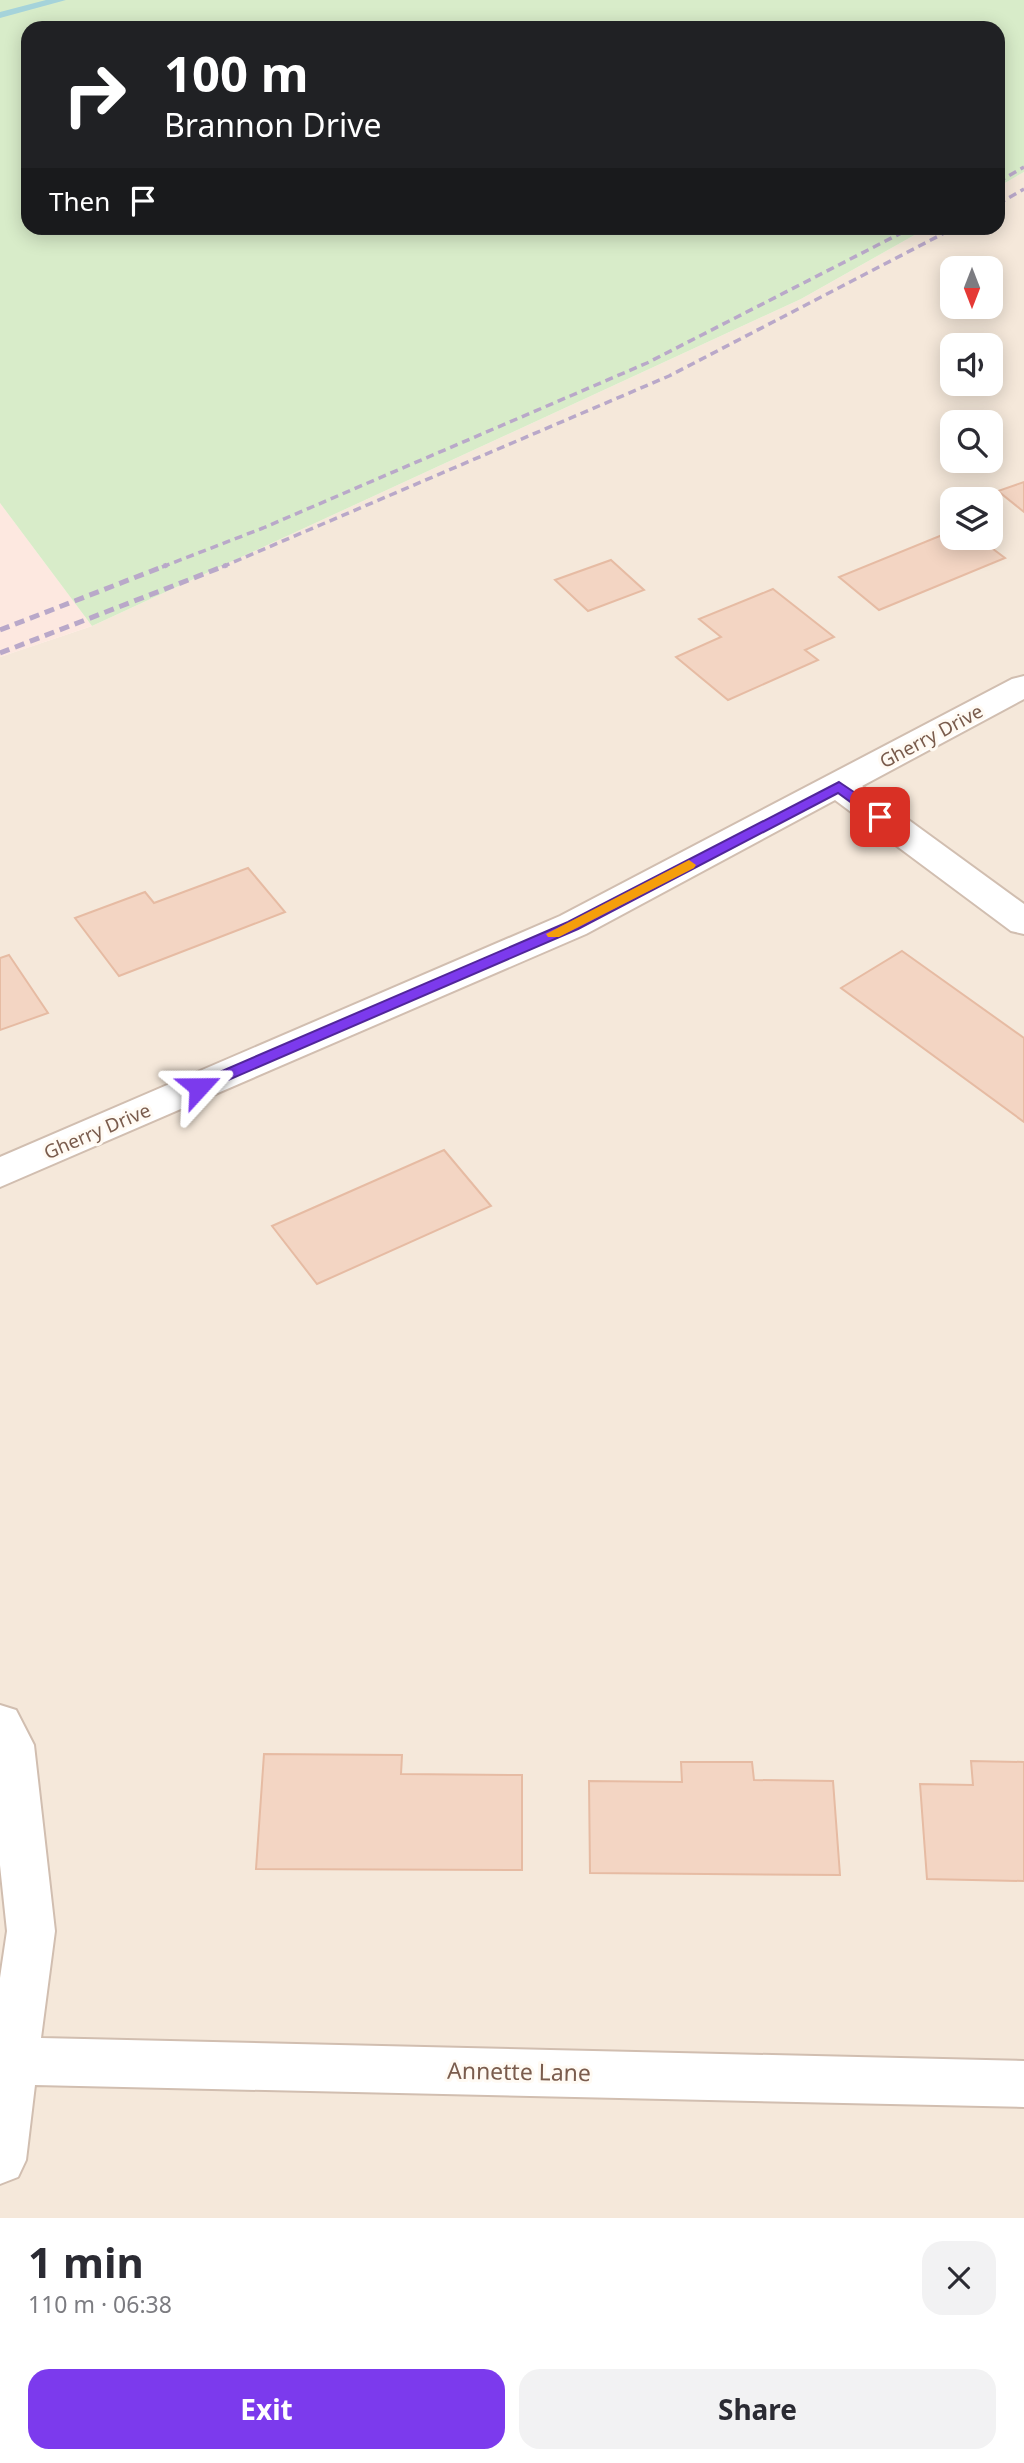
<!DOCTYPE html>
<meta charset="utf-8">
<style>
:root{--surface:#fff;--page:#f2f2f3;--text:#2b2b33;--muted:#7c7c81;--accent:#7c3aed}
body{margin:0;font-family:"Noto Sans",sans-serif;background:var(--page);color:var(--text);height:100vh;display:flex;flex-direction:column;font-size:26px;white-space:nowrap}
*{box-sizing:border-box;margin:0}
p{font-size:23px;color:var(--muted)}
.icon{flex:none;width:38px;height:38px;fill:none;stroke:currentColor;stroke-width:2;stroke-linecap:round;stroke-linejoin:round}
.map{position:relative;height:2218px;overflow:hidden}
.details{display:flex;flex-direction:column;background:var(--surface);flex:1}
.details>*{flex:none}
.top-card{position:absolute;left:21px;top:21px;width:984px;height:214px;border-radius:21px;box-shadow:0 4px 18px #0003;background:#202124;color:#fff;overflow:hidden}
.needle{width:46px;rotate:180deg}
.buttons{position:absolute;left:940px;top:256px;display:grid;gap:14px}
.buttons a{display:grid;place-items:center;width:63px;height:63px;border-radius:14px;background:var(--surface);box-shadow:0 4px 18px #0003;font-size:35px}
.pin{position:absolute;display:grid;place-items:center;width:60px;height:60px;color:#fff;margin:-30px;border-radius:14px;box-shadow:0 4px 10px #0006}
.me{position:absolute;width:77px;margin:-38px;rotate:66deg;stroke-linejoin:round;filter:drop-shadow(0 0 5px #0008)}
.turn{display:flex;align-items:center;gap:24px;height:147px;padding:0 28px;font-size:32px}
.turn .icon{width:91px;height:91px;stroke-width:2.5}
.turn b{display:block;font-size:49px;line-height:60px}
.then{display:flex;align-items:center;height:66px;padding:0 28px;background:#0003;gap:14px;font-size:26px}
.round{display:grid;place-items:center;flex:none;width:74px;height:74px;border-radius:21px;background:var(--page)}
.headline{display:flex;align-items:center;justify-content:space-between;height:119px;padding:0 28px}
h1{font-size:42px;font-weight:700;line-height:52px}
.action{display:flex;gap:14px;margin-top:auto;padding:14px 28px}
.action a{flex:1;height:80px;border-radius:21px;background:var(--accent);color:#fff;font-size:28px;font-weight:700;line-height:80px;text-align:center}
.action a+a{background:var(--page);color:var(--text)}
.map>svg:first-child{display:block}
.residential{fill:#f5e8da;fill-rule:evenodd}
.commercial{fill:#fde8e0}
.green{fill:#d8ecc9}
.lines{fill:none;stroke-linecap:round;stroke-linejoin:round}
.stream{fill:#a5d3da;fill-rule:evenodd}
.building{fill:#f3d5c3;stroke:#e6bba3;stroke-width:2}
.minor-casing{stroke:#d1beb0;stroke-width:4}
.minor{fill:#fff;fill-rule:evenodd}
.rail-far1{stroke:#b9a8c9;stroke-width:3.5;stroke-dasharray:8 5;stroke-linecap:butt}
.rail{stroke:#b9a8c9;stroke-width:5;stroke-dasharray:10 6;stroke-linecap:butt}
.route{fill:#7c3aed;stroke:#51269a;stroke-width:2}
.slow{fill:#f59e0b}
.labels{text-anchor:middle;stroke-width:6;stroke-linejoin:round;paint-order:stroke}
.street-label{font-size:19px;fill:#7a5c4d;stroke:#fffaf3}
.near-street-label{font-size:23px;fill:#7a5c4d;stroke:#fffaf3}
</style>
<div class="map">
<svg width="1024" height="2218" viewBox="0 0 1024 2218">
<rect width="100%" height="100%" fill="#fdf6ec"/>
<path class="residential" d="M1024 172V2218H0V657L92 626 801 299 927 228H998V187ZM952 268H990V306H952ZM952 345H990V383H952ZM952 422H990V460H952ZM952 499H990V537H952Z"/>
<polygon class="commercial" points="0,503 92,626 0,657"/>
<polygon class="green" points="0,0 1024,0 1024,172 998,187 998,28 28,28 28,228 927,228 801,299 92,626 0,503"/>
<g class="lines">
<polygon class="stream" points="46,0 66,0 0,18 0,12"/>
</g>
<g class="building">
<polygon points="1024,482 1024,512 998,491"/>
<polygon points="952,531 952,537 977,537 1005,558 879,610 839,577"/>
<polygon points="611,560 644,590 588,611 555,580"/>
<polygon points="773,589 834,637 805,650 818,660 728,700 676,657 721,637 699,619"/>
<polygon points="248,868 285,912 119,976 75,918 145,892 154,903"/>
<polygon points="902,951 1024,1038 1024,1122 841,988"/>
<polygon points="9,955 48,1013 0,1030 0,958"/>
<polygon points="444,1150 491,1206 317,1284 272,1226"/>
<polygon points="264,1754 402,1755 401,1774 522,1775 522,1870 256,1869"/>
<polygon points="971,1761 1024,1762 1024,1881 927,1879 920,1784 973,1785"/>
<polygon points="681,1762 752,1762 754,1780 833,1781 840,1875 590,1873 589,1781 682,1782"/>
</g>
<g class="lines">
<g class="minor-casing">
<g id="minor">
<polygon points="1024,676 1024,699 862,786 1024,904 1024,934 1011,931 835,800 586,934 0,1187 0,1157 560,916 1012,679"/>
<polygon points="0,1705 16,1710 34,1745 55,1931 41,2038 1024,2061 1024,2107 35,2085 26,2160 18,2177 0,2184 0,1978 7,1931 0,1865"/>
</g>
</g>
<use href="#minor" class="minor"/>
<g class="rail-far1">
<polyline points="998,182 1024,167"/>
<polyline points="998,204 1024,189"/>
<polyline points="162,567 263,528 647,363 911,228"/>
<polyline points="222,567 669,376 954,228"/>
</g>
<g class="rail">
<polyline points="0,630 167,565"/>
<polyline points="0,653 227,565"/>
</g>
</g>
<polygon class="route" points="839,782 885,813 885,820 875,820 838,793 578,929 205,1090 199,1092 191,1087 194,1083 568,922"/>
<polygon class="slow" points="689,860 696,865 694,868 559,937 548,937 546,934"/>
<g class="labels">
<g class="street-label">
<text transform="translate(931 736) rotate(-28)" y="7">Gherry Drive</text>
<text transform="translate(97 1131) rotate(-23)" y="7">Gherry Drive</text>
</g>
<g class="near-street-label">
<text transform="translate(519 2072) rotate(1)" y="8">Annette Lane</text>
</g>
</g>
</svg>
<div class="buttons">
<a><svg class="needle" viewBox="-14 -14 28 28"><path d="M0-13l5 13h-10z" fill="#e53935"/><path d="M0 13l5-13h-10z" fill="#7c7c81"/></svg></a>
<a><svg class="icon" aria-label="sound" viewBox="0 0 24 24"><path d="M4 9h4l5-4v14l-5-4H4zM17 9q2 3 0 6"/></svg></a>
<a><svg class="icon" aria-label="search" viewBox="0 0 24 24"><circle cx="10" cy="10" r="6"/><path d="M15 15l6 6"/></svg></a>
<a><svg class="icon" aria-label="layers" viewBox="0 0 24 24"><path d="M12 4l9 5-9 5-9-5zM3 14l9 5 9-5"/></svg></a>
</div>
<div class="pin" style="left:880px;top:817px;background:#d93025"><svg class="icon" aria-label="arrive" viewBox="0 0 24 24"><path d="M6 21V4h12l-3 4 3 4H6"/></svg></div>
<svg class="me" style="left:199px;top:1087px" viewBox="-20 -20 40 40"><path d="M0-17L14 15 0 8-14 15z" fill="#7c3aed" stroke="#fff" stroke-width="4"/></svg>
<div class="top-card">
<div class="turn"><svg class="icon" aria-label="right" viewBox="0 0 24 24"><path d="M7 20v-9h11M14 6l5 5-5 5"/></svg><div><b>100 m</b>Brannon Drive</div></div>
<div class="then">Then<svg class="icon" aria-label="arrive" viewBox="0 0 24 24"><path d="M6 21V4h12l-3 4 3 4H6"/></svg></div>
</div>
</div>
<section class="details">
<div class="headline"><div><h1>1 min</h1><p>110 m · 06:38</p></div><a class="round"><svg class="icon" aria-label="close" viewBox="0 0 24 24"><path d="M6 6l12 12M18 6L6 18"/></svg></a></div>
<div class="action"><a>Exit</a><a>Share</a></div>
</section>
